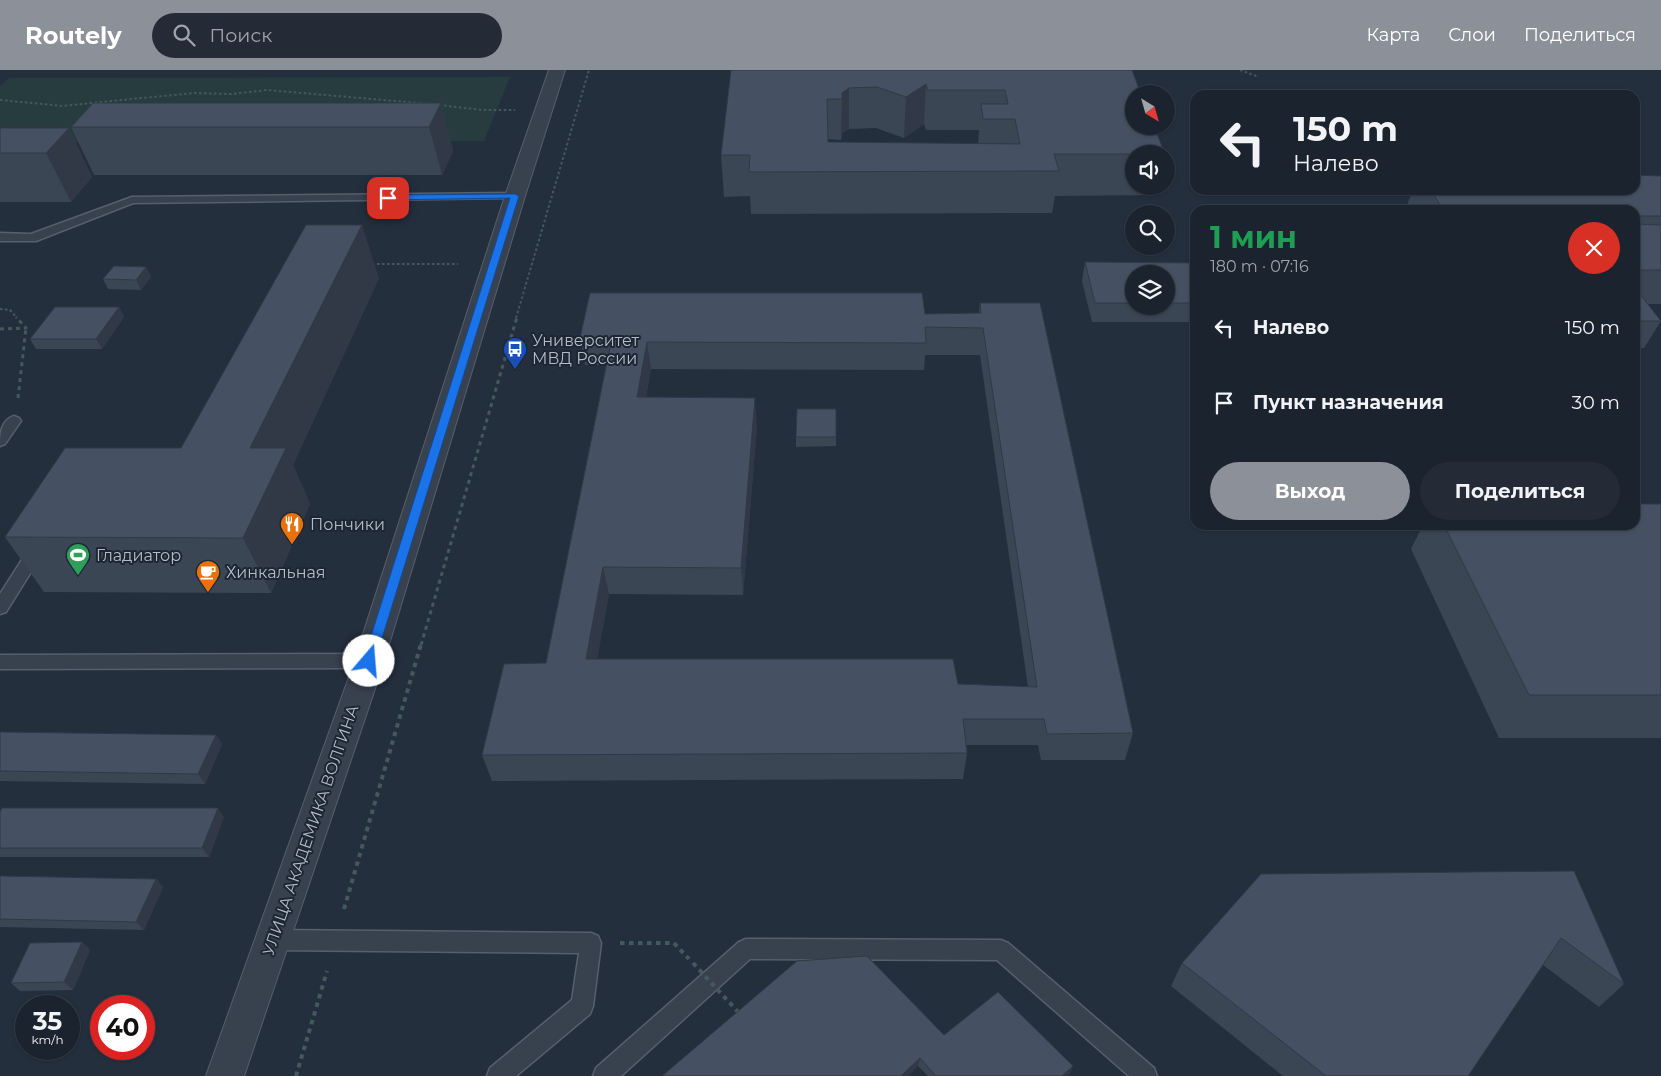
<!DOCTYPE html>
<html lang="ru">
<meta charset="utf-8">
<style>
:root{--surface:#1b232e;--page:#242b36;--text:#f1f3f6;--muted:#a0a4aa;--line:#39404a;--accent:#8c9099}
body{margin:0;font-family:Montserrat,sans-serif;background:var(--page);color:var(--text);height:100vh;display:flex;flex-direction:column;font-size:19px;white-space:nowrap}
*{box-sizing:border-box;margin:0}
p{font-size:16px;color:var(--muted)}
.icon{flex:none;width:28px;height:28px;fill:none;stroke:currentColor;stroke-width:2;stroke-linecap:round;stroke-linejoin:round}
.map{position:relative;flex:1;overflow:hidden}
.side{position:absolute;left:1190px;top:135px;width:450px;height:325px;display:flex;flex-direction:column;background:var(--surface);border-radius:15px;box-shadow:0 1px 4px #0004,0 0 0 1px var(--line)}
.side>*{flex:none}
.guide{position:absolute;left:1190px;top:20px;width:450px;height:105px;border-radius:15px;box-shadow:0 1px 4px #0004,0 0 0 1px var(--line);background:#1b232e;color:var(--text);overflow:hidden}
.needle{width:32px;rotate:143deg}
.tools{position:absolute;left:1125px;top:15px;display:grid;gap:10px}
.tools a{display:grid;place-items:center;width:50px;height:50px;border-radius:50%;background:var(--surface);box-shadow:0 1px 4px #0004,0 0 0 1px var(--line);font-size:25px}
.speed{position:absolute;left:15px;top:925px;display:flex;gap:10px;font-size:25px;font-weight:700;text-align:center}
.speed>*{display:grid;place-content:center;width:65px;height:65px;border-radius:50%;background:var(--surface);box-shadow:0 1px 4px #0004,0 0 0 1px var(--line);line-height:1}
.speed small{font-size:12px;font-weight:400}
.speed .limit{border:8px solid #d22;background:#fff;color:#111}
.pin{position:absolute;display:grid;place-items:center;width:42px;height:42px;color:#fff;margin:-21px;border-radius:10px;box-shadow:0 2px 8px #0006}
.me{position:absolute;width:55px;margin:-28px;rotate:18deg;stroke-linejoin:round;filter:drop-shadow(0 0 4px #0008)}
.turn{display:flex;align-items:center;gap:18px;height:105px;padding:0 20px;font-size:22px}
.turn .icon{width:65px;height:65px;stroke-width:2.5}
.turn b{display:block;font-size:35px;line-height:42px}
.round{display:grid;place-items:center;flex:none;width:52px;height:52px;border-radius:26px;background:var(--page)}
.head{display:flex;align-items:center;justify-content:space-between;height:85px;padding:0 20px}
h1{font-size:30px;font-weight:700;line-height:38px;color:#1e9e55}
.button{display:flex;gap:10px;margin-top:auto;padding:10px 20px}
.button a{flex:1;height:58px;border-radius:30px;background:var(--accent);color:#fff;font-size:20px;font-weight:700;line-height:58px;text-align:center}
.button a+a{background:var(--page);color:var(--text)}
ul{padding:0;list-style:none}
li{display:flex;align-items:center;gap:15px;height:75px;padding:0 20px}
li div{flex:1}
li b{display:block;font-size:19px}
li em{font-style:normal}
header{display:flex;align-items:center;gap:30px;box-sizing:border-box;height:70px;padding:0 25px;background:var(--accent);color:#fff}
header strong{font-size:24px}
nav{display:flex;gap:28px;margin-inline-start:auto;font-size:18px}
.search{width:350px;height:45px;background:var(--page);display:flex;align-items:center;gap:12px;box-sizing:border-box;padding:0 18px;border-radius:28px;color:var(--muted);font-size:19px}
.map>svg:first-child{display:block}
.green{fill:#263c3f}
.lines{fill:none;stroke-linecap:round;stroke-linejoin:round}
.service-casing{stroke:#565f6c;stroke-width:3}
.tertiary-casing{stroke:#565f6c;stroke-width:2}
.path-far2{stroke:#44595c;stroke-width:2;stroke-dasharray:2.5 2.5;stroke-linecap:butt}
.path-far1{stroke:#44595c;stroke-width:3;stroke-dasharray:4 4;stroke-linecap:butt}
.path{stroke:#44595c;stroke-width:4;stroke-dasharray:4.5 4.5;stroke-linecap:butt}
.service{fill:#38414e;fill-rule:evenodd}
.tertiary{fill:#38414e;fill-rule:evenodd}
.path-bridge{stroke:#44595c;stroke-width:4;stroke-dasharray:4.5 4.5;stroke-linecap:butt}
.wall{fill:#3b4654;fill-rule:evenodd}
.shaded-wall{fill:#303945}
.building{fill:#455162;stroke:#303945;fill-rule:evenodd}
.route{fill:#1a73e8;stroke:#114b97}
.labels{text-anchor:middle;stroke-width:4;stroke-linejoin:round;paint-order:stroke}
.poi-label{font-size:16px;fill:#b4bcc9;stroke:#1d2633;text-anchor:start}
.street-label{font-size:16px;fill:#b4bcc9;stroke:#1d2633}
</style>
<header>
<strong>Routely</strong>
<div class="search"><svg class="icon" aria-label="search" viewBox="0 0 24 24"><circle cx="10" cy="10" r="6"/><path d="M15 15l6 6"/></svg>Поиск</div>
<nav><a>Карта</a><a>Слои</a><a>Поделиться</a></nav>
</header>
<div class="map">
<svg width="1661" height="1006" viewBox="0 0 1661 1006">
<rect width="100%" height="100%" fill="#242f3e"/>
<polygon class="green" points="510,7 484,71 0,72 0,16 9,8"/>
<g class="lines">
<g class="service-casing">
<g id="service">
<polygon points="515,123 519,124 521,126 519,128 133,133 36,171 0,171 0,163 31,164 132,127"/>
<path d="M14 346 19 348 21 351 5 374 0 376C0 364 1 350 14 346Z"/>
<polygon points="38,472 44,474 46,478 6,542 0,544 0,524 32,474"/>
<polygon points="369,584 375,586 378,591 375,596 369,598 0,599 0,585"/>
<polygon points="272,860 591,863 598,866 601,873 593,936 590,944 516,1006 487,1006 490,998 572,930 579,883 272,880 265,877 262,870 265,863"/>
<polygon points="746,869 1001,870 1008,873 1154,998 1157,1006 1129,1006 997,890 750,889 621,1006 593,1006 596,998 739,872"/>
</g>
</g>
<g class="tertiary-casing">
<polygon id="tertiary" points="549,0 565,0 525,126 380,604 244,1006 206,1006 350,604 505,126"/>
</g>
<g class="path-far2">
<polyline points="1240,0 1259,7"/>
<polyline points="0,30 63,36 193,23 231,24 267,20 430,34"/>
<polyline points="439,35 482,40 515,40"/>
<polyline points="372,194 458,194"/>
<polyline points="0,239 10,240 17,248"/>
<polyline points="516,248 589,0"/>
</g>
<g class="path-far1">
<polyline points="0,259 26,258 16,247"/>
<polyline points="18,328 26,258"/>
<polyline points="421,575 517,247"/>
</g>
<g class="path">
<polyline points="344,839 421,574"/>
<polyline points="620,873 674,873 689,889"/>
<polyline points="296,1006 327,901"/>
</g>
<use href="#service" class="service"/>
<use href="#tertiary" class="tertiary"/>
<polyline class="path-bridge" points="693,893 740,944"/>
</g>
<g class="wall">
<path d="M731 0H1132L1134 116H1158L1156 125 1055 126 1052 143 751 144 750 126 724 127 721 85ZM924 54 926 60H979L978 74 828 72V69L841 70 842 63 849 59 876 58 904 68Z"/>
<polygon points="441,33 453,81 442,105 94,105 71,57"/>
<polygon points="0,58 69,58 92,107 71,132 0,132"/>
<polygon points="1661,106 1661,234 1648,234 1661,251 1644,278 1635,278 1635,140 1410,140 1407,135 1413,120 1635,120"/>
<path d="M1085 192 1195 193V252H1092L1082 211ZM1134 204H1166V236H1134Z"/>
<polygon points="146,197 151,207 141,220 108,219 103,209"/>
<polygon points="379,208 293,395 310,434 271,523 44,522 5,467 181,378"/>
<path d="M980 233 1133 663 1125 690H1041L1038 675H966L967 683 963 709 492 711 482 685 546 593 606 295H585L580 268 925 244 979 243ZM925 285H980L1028 617 958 614 597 589 609 524 743 525 757 356 646 327 651 299 924 300Z"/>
<polygon points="119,237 124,247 102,279 36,279 30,269"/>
<polygon points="836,339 836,376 796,377 796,367"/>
<polygon points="1661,434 1661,668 1499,668 1411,479 1423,455 1635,455"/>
<polygon points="0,662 216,665 222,674 205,714 0,711"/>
<polygon points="0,742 224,747 209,787 0,787"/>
<polygon points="1574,801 1624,914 1599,937 1543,895 1468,1006 1283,1006 1171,916 1182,893"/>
<polygon points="0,806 156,809 163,817 144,860 0,857"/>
<polygon points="82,872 90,880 73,920 20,921 11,913"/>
<polygon points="944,965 1073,996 1070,1003 1067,1006 928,1006 918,996 662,1006"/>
</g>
<g class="shaded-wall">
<polygon points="926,14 924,54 904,68 906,27"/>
<polygon points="849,18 849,59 842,63 841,70 842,23"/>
<polygon points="441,33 453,81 442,105 429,57"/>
<polygon points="69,58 92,107 71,132 46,83"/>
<polygon points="362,155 379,208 293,395 310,434 271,523 243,468 250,378"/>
<polygon points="146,197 151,207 141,220 136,210"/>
<polygon points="119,237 124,247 102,279 96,269"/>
<polygon points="647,272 651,299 641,355 637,327"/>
<polygon points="755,328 757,356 743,525 741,498"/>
<polygon points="603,497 609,524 592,616 586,589"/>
<polygon points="216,665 222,674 205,714 198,704"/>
<polygon points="218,738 224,747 209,787 202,778"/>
<polygon points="156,809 163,817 144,860 136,852"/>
<polygon points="82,872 90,880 73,920 64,912"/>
<polygon points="920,988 918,996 908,1006 901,1006"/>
<polygon points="1073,996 1070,1003 1067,1006 1062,1006"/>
</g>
<g class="building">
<path d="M731 0H1132L1141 24H1134V56H1154L1165 84H1054L1059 101 749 102 750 85H721ZM926 14 928 20H1005L1008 34H981L983 49H1015L1020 74 828 72 827 29H842V23L849 18 877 17 906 27Z"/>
<polygon points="93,33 441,33 429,57 71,57"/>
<polygon points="0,58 69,58 46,83 0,83"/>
<polygon points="1635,105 1661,106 1661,146 1635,146 1635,140 1443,140 1431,120 1635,120"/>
<polygon points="1318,138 1390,139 1391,140 1319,140"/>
<polygon points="1635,154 1661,155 1661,200 1635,200"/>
<polygon points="306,155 362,155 250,378 286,378 243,468 5,467 65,378 181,378"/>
<polygon points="1085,192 1195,193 1195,233 1166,233 1166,204 1134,204 1134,233 1095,233"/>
<polygon points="114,196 146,197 136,210 103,209"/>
<polygon points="1635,218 1661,251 1635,251"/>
<path d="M590 223H922L925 244 981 243 980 233H1040L1133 663 1047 664 1044 649H963L967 683 482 685 504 594 546 593 612 268H580ZM925 257 983 258 1037 617 958 614 953 589H586L603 497 741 498 755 328 637 327 647 272 926 273Z"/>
<polygon points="55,237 119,237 96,269 30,269"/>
<polygon points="797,339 836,339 836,367 796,367"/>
<polygon points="1635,434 1661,434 1661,625 1529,625 1444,455 1635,455"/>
<polygon points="0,662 216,665 198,704 0,701"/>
<polygon points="2,738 218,738 202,778 0,778 0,742"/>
<polygon points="1574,801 1624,914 1561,868 1468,1006 1326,1006 1182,893 1261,804"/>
<polygon points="0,806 156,809 136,852 0,849"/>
<polygon points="82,872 64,912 11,913 30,873"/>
<polygon points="867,886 944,965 998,922 1073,996 1062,1006 936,1006 920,988 901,1006 662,1006 797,891"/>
</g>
<polygon class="route" points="515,124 519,126 375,591 373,594 364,594 363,591 510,128 388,130 383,128 388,125"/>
<defs>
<g id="bus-pin" transform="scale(1.25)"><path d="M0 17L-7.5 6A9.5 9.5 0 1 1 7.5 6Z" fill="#1a4fb4" stroke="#1d2633"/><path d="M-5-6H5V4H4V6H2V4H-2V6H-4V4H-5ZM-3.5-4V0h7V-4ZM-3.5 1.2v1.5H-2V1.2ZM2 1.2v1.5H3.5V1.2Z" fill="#fff"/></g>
<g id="restaurant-pin" transform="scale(1.25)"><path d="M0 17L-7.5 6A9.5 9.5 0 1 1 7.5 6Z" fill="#e8710a" stroke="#1d2633"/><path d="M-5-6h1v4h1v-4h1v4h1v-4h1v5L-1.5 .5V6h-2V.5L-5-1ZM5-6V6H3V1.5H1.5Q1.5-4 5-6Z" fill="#fff"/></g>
<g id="stadium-pin" transform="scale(1.25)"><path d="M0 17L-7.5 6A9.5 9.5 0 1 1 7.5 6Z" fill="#2e9e5b" stroke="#1d2633"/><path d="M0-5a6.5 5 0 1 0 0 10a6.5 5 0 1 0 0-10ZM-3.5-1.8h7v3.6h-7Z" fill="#fff"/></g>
<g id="cafe-pin" transform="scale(1.25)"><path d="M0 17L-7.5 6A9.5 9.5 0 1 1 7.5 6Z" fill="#e8710a" stroke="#1d2633"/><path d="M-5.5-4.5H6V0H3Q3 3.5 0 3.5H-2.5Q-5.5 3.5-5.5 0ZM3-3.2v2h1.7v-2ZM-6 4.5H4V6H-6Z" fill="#fff"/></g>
</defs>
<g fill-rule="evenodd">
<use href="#bus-pin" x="515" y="279"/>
<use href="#restaurant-pin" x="292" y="454"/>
<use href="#stadium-pin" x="78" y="485"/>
<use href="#cafe-pin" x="208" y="502"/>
</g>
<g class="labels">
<g class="poi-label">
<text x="532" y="276">Университет<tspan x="532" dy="18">МВД России</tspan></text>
<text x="310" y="460">Пончики</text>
<text x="96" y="491">Гладиатор</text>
<text x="226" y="508">Хинкальная</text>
</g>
<g class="street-label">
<text transform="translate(310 760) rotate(-71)" y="6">УЛИЦА АКАДЕМИКА ВОЛГИНА</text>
</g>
</g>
</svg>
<div class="tools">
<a><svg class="needle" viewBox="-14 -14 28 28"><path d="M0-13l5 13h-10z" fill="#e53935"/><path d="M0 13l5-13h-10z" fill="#a0a4aa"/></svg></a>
<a><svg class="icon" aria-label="sound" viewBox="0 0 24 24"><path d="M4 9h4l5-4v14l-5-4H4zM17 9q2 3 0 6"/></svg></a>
<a><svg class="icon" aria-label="search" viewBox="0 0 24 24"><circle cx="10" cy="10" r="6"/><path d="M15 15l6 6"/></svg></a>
<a><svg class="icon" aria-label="layers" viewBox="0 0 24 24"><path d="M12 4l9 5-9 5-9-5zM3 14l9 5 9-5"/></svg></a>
</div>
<div class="speed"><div>35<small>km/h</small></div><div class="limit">40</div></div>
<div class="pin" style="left:388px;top:128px;background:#d93025"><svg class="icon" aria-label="arrive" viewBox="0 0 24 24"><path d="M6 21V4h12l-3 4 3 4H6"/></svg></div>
<svg class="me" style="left:369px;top:591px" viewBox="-20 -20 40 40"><circle r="19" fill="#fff"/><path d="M0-13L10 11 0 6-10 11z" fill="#1a73e8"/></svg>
<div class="guide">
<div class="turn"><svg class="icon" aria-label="left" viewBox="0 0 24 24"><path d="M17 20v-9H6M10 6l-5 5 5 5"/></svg><div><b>150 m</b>Налево</div></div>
</div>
<section class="side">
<div class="head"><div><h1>1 мин</h1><p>180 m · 07:16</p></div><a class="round" style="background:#d93025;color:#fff"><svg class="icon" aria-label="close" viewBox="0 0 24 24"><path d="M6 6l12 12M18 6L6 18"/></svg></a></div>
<ul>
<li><svg class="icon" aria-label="left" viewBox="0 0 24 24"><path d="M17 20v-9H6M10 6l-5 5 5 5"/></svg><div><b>Налево</b></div><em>150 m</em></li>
<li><svg class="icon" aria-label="arrive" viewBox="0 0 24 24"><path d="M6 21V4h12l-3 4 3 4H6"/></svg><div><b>Пункт назначения</b></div><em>30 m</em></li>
</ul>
<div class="button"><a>Выход</a><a>Поделиться</a></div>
</section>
</div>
